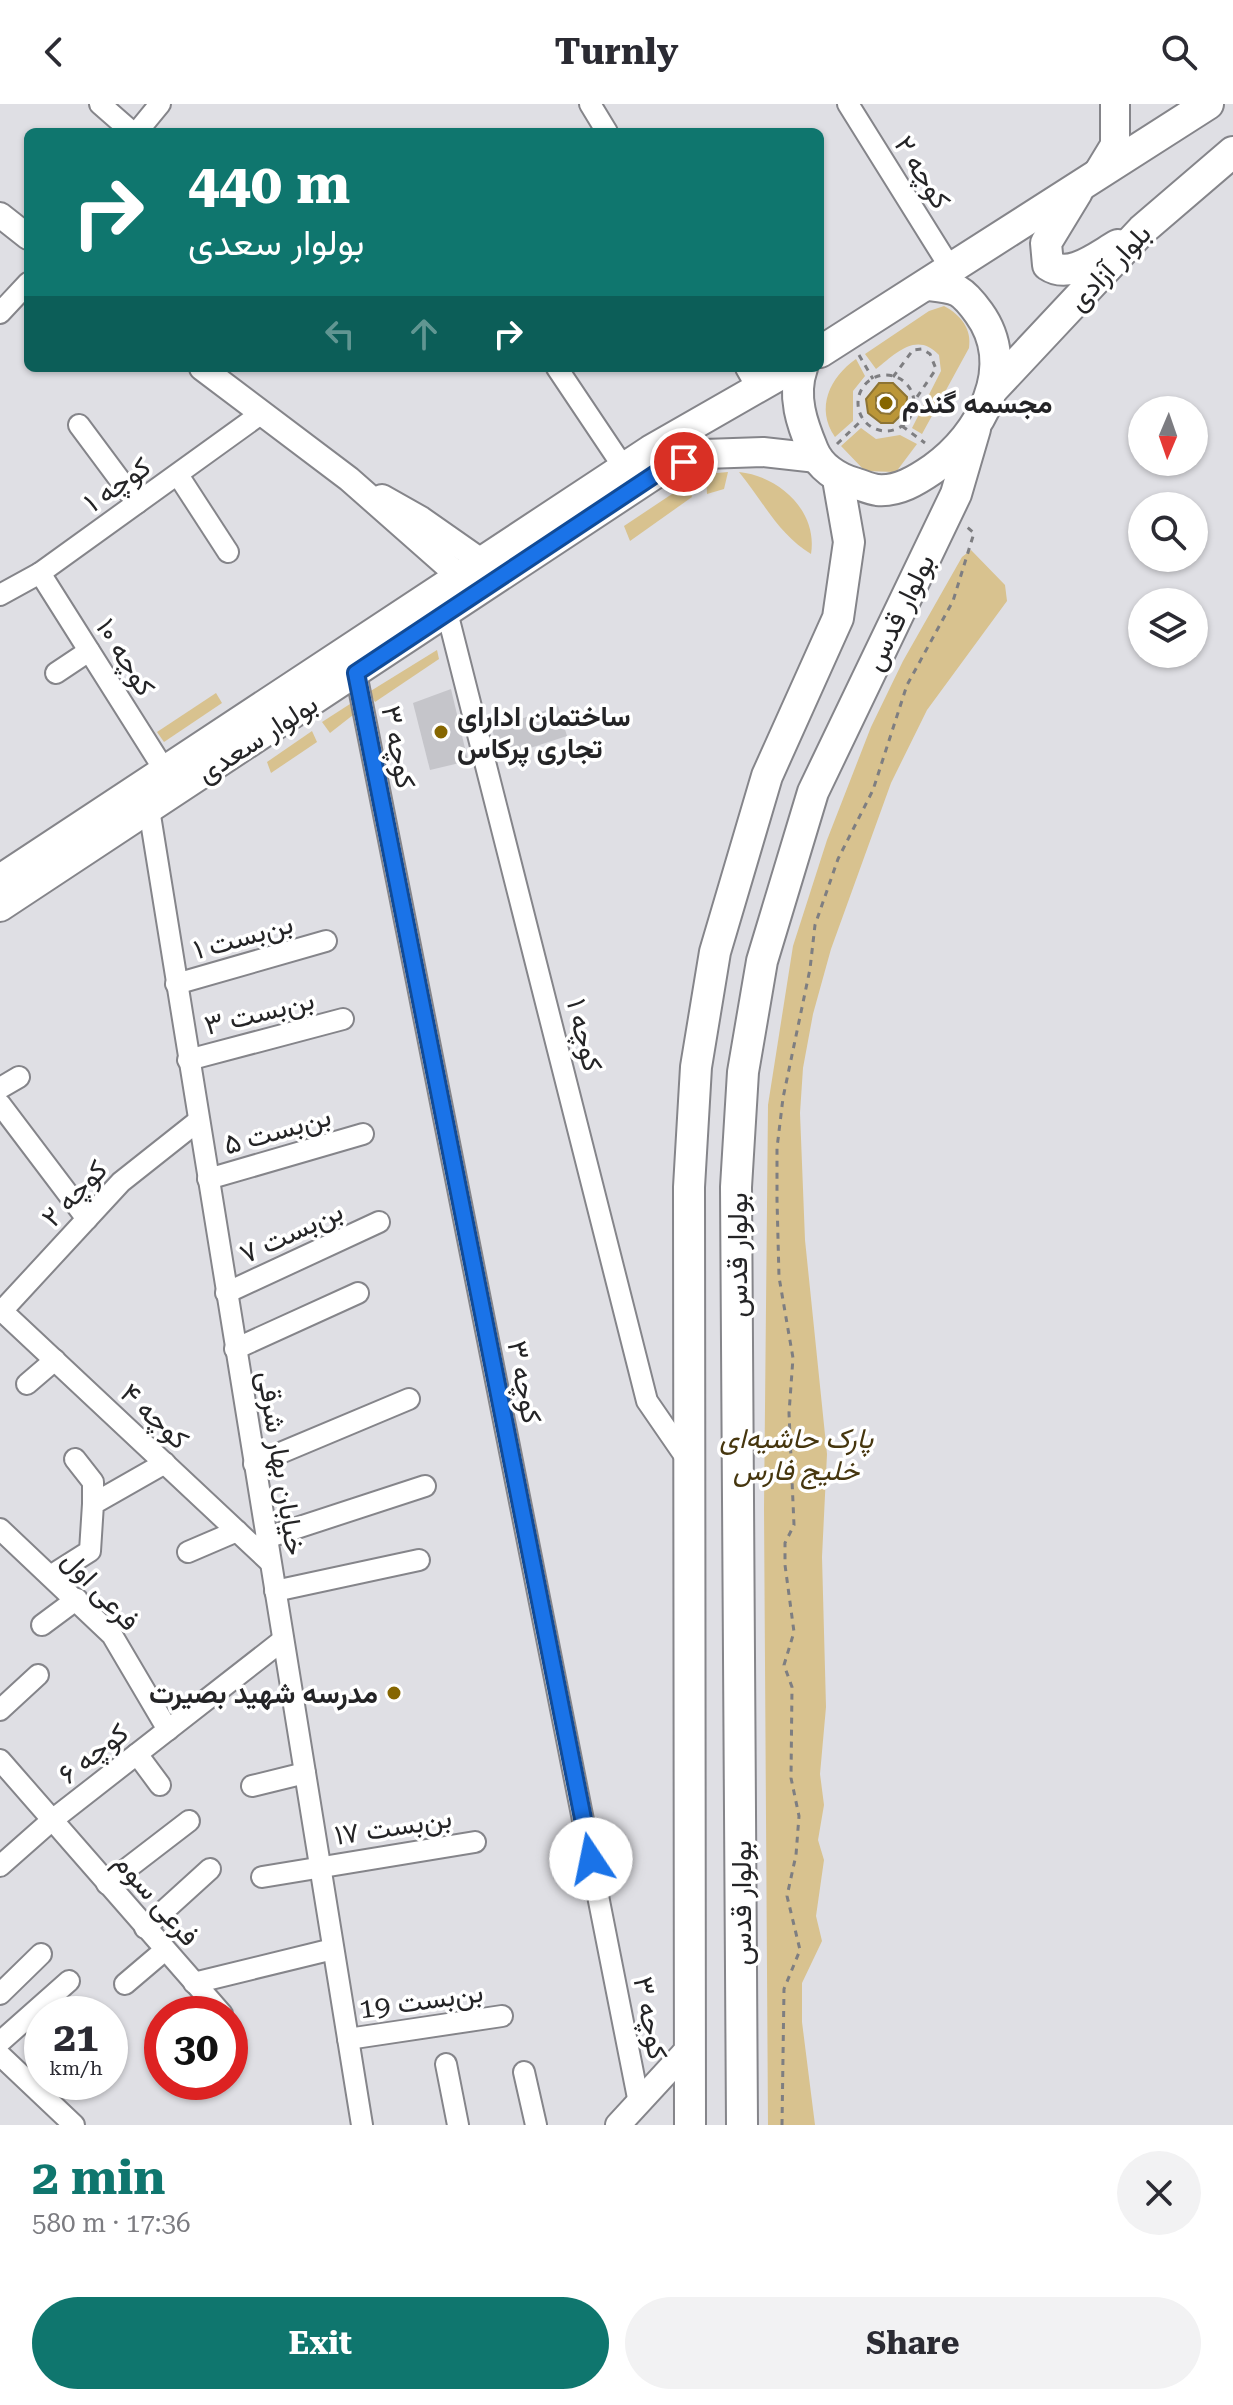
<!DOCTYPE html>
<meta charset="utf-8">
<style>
:root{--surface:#fff;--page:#f2f2f3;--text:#2b2b33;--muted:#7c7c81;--accent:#0f766e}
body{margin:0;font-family:"Roboto Serif",Vazirmatn,serif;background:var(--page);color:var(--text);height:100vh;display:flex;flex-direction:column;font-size:30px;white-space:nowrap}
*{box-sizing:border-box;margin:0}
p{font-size:26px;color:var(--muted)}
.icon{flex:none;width:44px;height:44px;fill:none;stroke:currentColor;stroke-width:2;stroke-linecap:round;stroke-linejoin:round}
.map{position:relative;height:2021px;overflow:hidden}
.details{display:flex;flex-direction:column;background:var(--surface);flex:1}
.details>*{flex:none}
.banner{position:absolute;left:24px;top:24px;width:800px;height:244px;border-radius:12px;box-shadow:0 2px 6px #0004;background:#0f766e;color:#fff;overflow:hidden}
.needle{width:52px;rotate:182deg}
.controls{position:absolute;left:1128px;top:292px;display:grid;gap:16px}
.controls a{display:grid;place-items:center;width:80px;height:80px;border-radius:50%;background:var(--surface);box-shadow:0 2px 6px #0004;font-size:40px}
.speed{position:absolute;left:24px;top:1892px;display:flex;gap:16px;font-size:40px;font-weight:700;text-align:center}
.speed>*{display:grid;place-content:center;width:104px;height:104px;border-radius:50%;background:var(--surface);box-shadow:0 2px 6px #0004;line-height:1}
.speed small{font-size:20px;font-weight:400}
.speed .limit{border:12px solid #d22;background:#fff;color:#111}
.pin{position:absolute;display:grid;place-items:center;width:68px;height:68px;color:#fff;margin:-34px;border:4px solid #fff;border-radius:50%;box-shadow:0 2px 8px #0007}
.me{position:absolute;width:88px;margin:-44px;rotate:349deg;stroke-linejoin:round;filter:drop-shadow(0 0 6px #0008)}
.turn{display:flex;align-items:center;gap:28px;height:168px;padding:0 32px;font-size:36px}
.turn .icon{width:104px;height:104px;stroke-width:2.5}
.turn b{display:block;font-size:56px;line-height:68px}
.lanes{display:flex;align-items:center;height:76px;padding:0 32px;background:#0003;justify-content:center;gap:40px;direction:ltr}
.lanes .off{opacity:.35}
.round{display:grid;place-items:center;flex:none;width:84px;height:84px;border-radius:42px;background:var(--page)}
.head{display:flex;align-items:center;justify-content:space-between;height:136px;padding:0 32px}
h1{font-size:48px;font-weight:700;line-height:60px;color:var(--accent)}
.button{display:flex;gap:16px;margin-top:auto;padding:16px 32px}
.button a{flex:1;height:92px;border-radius:48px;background:var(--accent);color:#fff;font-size:32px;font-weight:700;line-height:92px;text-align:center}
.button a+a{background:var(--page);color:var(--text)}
header{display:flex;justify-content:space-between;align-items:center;height:104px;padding:0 32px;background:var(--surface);font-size:36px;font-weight:700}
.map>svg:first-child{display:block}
.green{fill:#d8c28f}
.water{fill:#bb9638;stroke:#8e7433;stroke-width:2;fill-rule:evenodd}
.building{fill:#c5c5ca}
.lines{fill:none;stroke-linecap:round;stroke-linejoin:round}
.minor-casing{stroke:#85858a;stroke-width:24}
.tertiary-casing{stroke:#85858a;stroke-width:28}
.secondary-casing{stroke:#85858a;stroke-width:32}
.primary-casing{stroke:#85858a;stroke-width:34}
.path{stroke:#7e7e81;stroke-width:3;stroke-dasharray:6 6;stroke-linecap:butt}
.minor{stroke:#fff;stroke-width:20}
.tertiary{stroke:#fff;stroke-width:24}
.secondary{stroke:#fff;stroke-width:28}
.primary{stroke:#fff;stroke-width:30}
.route-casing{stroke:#114b97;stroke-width:20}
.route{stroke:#1a73e8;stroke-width:14}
.poi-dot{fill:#866600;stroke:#fff;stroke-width:3}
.labels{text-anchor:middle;stroke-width:7;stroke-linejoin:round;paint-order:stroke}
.street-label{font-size:28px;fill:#242426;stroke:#fff}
.poi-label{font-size:28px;font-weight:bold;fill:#242426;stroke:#fff;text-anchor:start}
.park-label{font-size:28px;font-style:italic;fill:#46360e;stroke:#fff}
</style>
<header><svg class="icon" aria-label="back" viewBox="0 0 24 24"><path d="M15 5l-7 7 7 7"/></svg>Turnly<svg class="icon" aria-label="search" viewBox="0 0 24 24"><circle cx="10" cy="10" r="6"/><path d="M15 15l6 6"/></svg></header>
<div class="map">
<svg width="1233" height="2021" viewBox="0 0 1233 2021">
<rect width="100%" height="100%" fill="#dfdfe4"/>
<g class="green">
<path d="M944 202C961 211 972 225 969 244L922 330 912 324 941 267 939 251C917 227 896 249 876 265L865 250 929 207Z"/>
<path d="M856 255 865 272 853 287V317L835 333C815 304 830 273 856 255Z"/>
<polygon points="861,324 876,335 900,331 917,340 896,368 865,367 841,342"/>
<polygon points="728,368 724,385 707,390 706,370"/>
<path d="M739 368C779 372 818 407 811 450 778 430 763 397 739 368Z"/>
<polygon points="687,380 692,393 630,437 624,422"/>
<polygon points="971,446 1005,481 1007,497 927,606 891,679 831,845 813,910 803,964 800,1009 805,1136 827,1350 822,1453 826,1603 820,1670 824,1701 818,1736 824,1756 816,1812 822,1837 802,1879 802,1918 815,2021 768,2021 764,1405 768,1001 793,842 827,736 871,623 903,557 962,453"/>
<polygon points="437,546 439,555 375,598 369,588"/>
<polygon points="216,589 222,599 164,638 157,628"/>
<polygon points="350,600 353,611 330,629 322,618"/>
<polygon points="312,627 317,638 271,669 267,658"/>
</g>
<path class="water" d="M879 279H893L907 293 906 306 893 319H881L868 309 866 295ZM882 289H890L897 296V303L890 310 881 309 876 304V293Z"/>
<g class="building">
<polygon points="451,585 468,657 430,666 413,599"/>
<polygon points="558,602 567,632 500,654 492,625"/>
</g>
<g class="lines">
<g class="minor-casing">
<g id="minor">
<polyline points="100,0 132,28"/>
<polyline points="590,0 607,28"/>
<polyline points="848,0 951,165"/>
<polyline points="137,28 160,0"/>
<polyline points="0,209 28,179"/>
<polyline points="557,264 624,364"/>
<polyline points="746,264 758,285"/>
<polyline points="79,321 137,399"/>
<polyline points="178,371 228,448"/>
<polyline points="40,469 165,667"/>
<polyline points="0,491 40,469 262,309"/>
<polyline points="447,508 647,1297 689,1358"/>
<polyline points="56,569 89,547"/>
<polyline points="356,569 639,1999"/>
<polyline points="149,705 362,2021"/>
<polyline points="176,880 326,837"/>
<polyline points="188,956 343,915"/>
<polyline points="0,984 19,973"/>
<polyline points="0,1000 87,1115"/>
<polyline points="208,1075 363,1030"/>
<polyline points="226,1189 379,1118"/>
<polyline points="0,1205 270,1458"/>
<polyline points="0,1209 121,1078 198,1017"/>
<polyline points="235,1245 358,1189"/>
<polyline points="27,1280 55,1256"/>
<polyline points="75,1355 93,1378 93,1400"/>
<polyline points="254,1360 409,1295"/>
<polyline points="0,1425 112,1531 168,1626"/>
<polyline points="266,1434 425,1382"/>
<polyline points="188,1448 237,1427"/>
<polyline points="52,1471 90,1447 93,1400 165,1359"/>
<polyline points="275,1487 419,1456"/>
<polyline points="42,1521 77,1495"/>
<polyline points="0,1606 38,1571"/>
<polyline points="137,1650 160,1681"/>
<polyline points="0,1656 222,1910"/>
<polyline points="252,1682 305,1669"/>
<polyline points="0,1762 51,1717 283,1536"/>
<polyline points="262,1773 475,1738"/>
<polyline points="107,1780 189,1717"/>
<polyline points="145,1824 210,1765"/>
<polyline points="194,1879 333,1845"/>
<polyline points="125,1880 165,1846"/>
<polyline points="0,1890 41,1850"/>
<polyline points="348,1935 502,1912"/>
<polyline points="0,1938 69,1877"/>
<polyline points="0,1951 74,2021"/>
<polyline points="446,1960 458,2021"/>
<polyline points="524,1968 536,2021"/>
</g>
</g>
<g class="tertiary-casing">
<g id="tertiary">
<polyline points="0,111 28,133"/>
<polyline points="202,264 349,375 459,472"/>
<polyline points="382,393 421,415 481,457"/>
<polyline points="618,2021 689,1944"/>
</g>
</g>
<g class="secondary-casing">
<g id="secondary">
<polyline points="1098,69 1115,41 1115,0"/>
<polyline points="0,775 650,346 793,264"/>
<polyline points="0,803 663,365 704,350 763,348 817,354"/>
</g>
</g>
<g class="primary-casing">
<g id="primary">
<path d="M1077 88 1046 139 1048 161C1070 176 1098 152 1118 141"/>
<polyline points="820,248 1208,0"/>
<path d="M802 264C792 292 802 320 813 346 820 363 837 374 854 379 861 381 870 385 877 386 898 388 917 376 933 365 981 331 1018 263 979 209 974 202 965 191 958 187 950 183 937 182 928 181"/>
<polyline points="993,285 1142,126 1233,48"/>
<polyline points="690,2021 689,1083 696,963 715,848 767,672 838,514 849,438 838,375"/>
<polyline points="742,2021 736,1083 743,968 762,857 813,688 956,390 975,325"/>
</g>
</g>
<g class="path">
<polyline points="859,251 873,275"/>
<circle cx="886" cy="299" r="28"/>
<polyline points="893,273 913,246 922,245 930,250 936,265 915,296"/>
<polyline points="902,322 925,339"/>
<polyline points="837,340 863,315"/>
<polyline points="782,2021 784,1885 800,1846 787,1792 796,1751 799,1712 791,1674 792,1583 784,1561 794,1528 785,1461 785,1439 794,1421 789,1309 793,1254 779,1173 777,1096 777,1044 783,994 810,865 815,821 838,755 873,686 907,581 953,497 974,429 967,423"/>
</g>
<use href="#minor" class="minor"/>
<use href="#tertiary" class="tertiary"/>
<use href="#secondary" class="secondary"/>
<use href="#primary" class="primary"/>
</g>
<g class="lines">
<g class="route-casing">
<polyline id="route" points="591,1755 356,569 663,365 684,358"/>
</g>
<use href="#route" class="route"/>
</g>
<g class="poi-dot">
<circle cx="886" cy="299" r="8"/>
<circle cx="441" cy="628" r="8"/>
<circle cx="394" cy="1589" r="8"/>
</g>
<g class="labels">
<g class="street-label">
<text transform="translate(923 68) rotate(58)" y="10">کوچه ۲</text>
<text transform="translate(1109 163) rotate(-47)" y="10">بلوار آزادی</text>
<text transform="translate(117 380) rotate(-35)" y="10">کوچه ۱</text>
<text transform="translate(899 508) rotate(-64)" y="10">بولوار قدس</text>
<text transform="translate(126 553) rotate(58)" y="10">کوچه ۱۰</text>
<text transform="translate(257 634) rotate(-33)" y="10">بولوار سعدی</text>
<text transform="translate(399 643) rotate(79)" y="10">کوچه ۳</text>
<text transform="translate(243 832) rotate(-16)" y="10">بن‌بست ۱</text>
<text transform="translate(259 908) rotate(-14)" y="10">بن‌بست ۳</text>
<text transform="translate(585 931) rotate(76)" y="10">کوچه ۱</text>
<text transform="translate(277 1026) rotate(-16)" y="10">بن‌بست ۵</text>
<text transform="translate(74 1089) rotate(-46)" y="10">کوچه ۲</text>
<text transform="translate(291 1128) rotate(-25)" y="10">بن‌بست ۷</text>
<text transform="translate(737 1151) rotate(-90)" y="10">بولوار قدس</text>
<text transform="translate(525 1278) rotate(79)" y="10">کوچه ۳</text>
<text transform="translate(155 1312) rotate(43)" y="10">کوچه ۴</text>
<text transform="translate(282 1359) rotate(81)" y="10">خیابان بهار شرقی</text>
<text transform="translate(101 1486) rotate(47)" y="10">فرعی اول</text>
<text transform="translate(93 1649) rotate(-38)" y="10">کوچه ۶</text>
<text transform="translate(393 1722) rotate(-9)" y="10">بن‌بست ۱۷</text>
<text transform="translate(157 1795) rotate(49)" y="10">فرعی سوم</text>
<text transform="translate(741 1799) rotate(-90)" y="10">بولوار قدس</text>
<text transform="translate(421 1896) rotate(-8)" y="10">بن‌بست 19</text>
<text transform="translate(651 1914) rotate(79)" y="10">کوچه ۳</text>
</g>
<g class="poi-label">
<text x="902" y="309">مجسمه گندم</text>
<text x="457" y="622">ساختمان ادارای<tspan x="457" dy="32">تجاری پرکاس</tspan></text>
<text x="378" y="1599" text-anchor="end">مدرسه شهید بصیرت</text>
</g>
<g class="park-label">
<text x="796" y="1344">پارک حاشیه‌ای<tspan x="796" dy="32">خلیج فارس</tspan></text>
</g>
</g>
</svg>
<div class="controls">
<a><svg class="needle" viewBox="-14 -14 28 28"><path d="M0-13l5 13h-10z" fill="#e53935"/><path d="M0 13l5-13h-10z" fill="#7c7c81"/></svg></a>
<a><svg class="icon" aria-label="search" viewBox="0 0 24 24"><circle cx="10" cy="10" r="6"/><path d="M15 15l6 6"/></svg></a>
<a><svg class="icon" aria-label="layers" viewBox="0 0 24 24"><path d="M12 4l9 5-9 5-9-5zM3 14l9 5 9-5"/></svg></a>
</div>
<div class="speed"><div>21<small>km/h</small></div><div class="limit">30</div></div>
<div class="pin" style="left:684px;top:358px;background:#d93025"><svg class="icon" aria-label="arrive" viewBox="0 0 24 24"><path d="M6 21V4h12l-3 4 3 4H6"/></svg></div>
<svg class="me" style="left:591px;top:1755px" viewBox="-20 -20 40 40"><circle r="19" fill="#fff"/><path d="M0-13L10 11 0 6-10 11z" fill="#1a73e8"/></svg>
<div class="banner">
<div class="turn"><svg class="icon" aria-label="right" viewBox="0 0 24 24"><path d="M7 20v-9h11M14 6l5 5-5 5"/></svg><div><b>440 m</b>بولوار سعدی</div></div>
<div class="lanes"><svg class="icon off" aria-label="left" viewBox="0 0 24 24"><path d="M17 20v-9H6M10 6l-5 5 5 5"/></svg><svg class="icon off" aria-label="ahead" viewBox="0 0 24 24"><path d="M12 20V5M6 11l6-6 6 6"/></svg><svg class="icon" aria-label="right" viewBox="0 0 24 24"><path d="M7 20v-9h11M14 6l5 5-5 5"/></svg></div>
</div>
</div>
<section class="details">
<div class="head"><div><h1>2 min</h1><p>580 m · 17:36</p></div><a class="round"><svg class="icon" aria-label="close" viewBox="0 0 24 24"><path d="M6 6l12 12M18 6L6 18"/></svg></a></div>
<div class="button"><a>Exit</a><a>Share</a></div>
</section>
